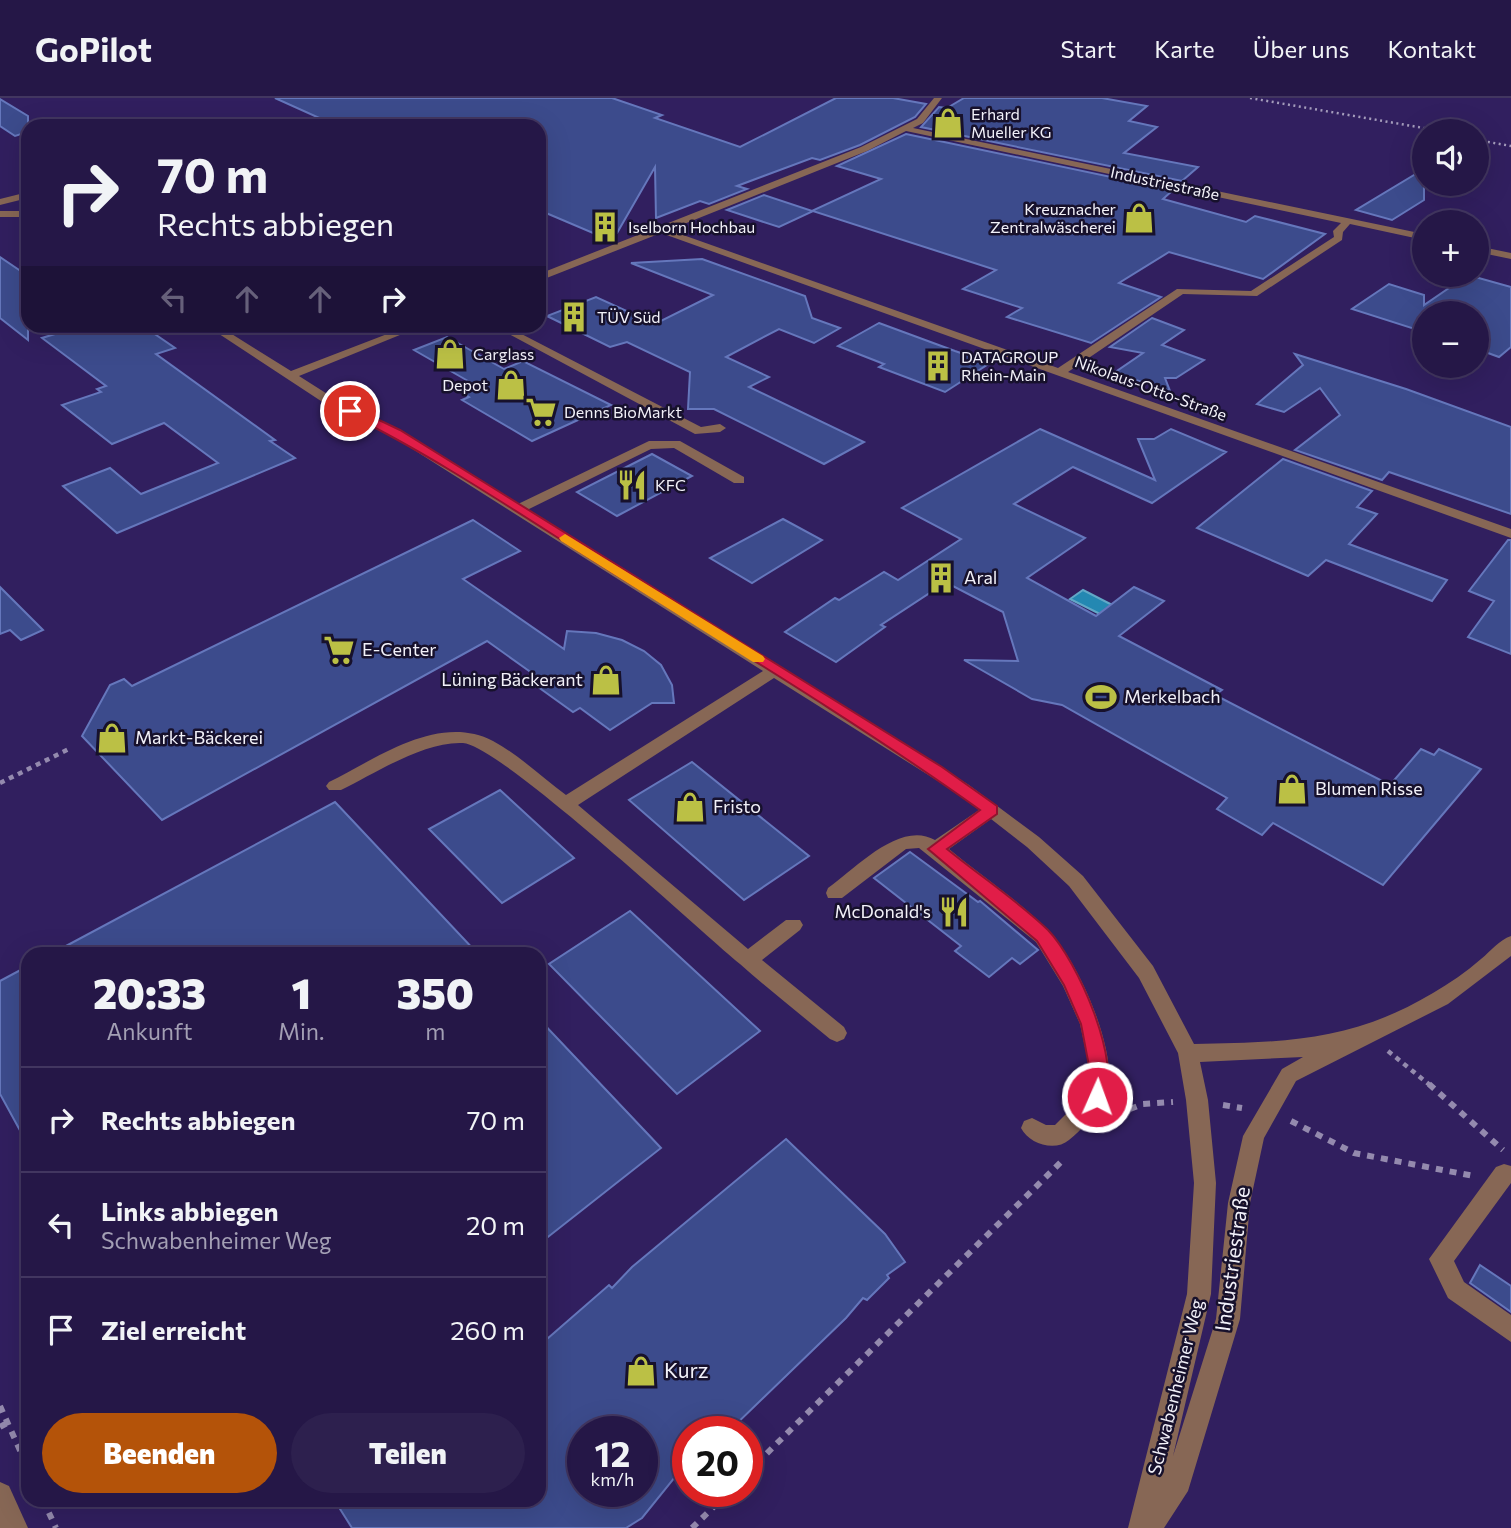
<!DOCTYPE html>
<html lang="de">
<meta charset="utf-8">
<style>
:root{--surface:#251747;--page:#2d204e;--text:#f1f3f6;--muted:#a39fb4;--line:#423660;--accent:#b45309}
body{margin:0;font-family:Commissioner,sans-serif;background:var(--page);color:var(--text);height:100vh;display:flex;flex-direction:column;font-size:26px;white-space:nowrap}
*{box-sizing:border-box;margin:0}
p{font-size:23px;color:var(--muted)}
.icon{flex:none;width:38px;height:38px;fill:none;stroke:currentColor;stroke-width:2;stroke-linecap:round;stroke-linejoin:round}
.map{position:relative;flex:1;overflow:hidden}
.side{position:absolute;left:21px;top:849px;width:525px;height:560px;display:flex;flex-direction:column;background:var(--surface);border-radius:21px;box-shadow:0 7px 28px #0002,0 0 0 2px var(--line)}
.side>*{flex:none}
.top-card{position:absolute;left:21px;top:21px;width:525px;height:214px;border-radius:21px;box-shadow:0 7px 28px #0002,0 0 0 2px var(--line);background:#251747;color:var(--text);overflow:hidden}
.fabs{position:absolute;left:1412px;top:21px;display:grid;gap:14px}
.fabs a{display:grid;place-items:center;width:77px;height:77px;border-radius:50%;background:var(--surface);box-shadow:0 7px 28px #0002,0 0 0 2px var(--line);font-size:35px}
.speed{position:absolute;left:567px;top:1318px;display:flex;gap:14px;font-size:35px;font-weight:700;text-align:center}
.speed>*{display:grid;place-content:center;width:91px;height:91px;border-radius:50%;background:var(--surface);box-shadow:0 7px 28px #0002,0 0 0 2px var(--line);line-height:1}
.speed small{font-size:18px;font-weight:400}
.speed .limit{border:10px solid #d22;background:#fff;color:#111}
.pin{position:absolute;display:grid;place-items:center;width:60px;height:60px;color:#fff;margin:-30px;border:4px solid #fff;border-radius:50%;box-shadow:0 2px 7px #0007}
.me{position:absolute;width:77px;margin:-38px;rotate:2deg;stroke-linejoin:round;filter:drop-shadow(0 0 5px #0008)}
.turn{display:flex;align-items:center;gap:24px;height:147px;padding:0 21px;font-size:32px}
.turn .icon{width:91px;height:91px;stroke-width:2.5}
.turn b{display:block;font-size:49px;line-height:60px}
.lanes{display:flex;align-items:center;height:66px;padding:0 21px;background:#0003;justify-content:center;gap:35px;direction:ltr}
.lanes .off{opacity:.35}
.eta{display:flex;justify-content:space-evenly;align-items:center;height:119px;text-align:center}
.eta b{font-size:42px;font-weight:800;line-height:49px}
.action{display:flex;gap:14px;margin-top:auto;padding:14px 21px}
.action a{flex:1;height:80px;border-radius:42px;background:var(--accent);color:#fff;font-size:28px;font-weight:800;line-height:80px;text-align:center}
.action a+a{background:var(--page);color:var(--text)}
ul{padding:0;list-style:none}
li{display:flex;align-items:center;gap:21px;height:105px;padding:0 21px;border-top:2px solid var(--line)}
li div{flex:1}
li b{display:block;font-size:26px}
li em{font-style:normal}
header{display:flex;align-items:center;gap:42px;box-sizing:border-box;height:98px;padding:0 35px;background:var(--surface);border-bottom:2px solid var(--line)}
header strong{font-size:33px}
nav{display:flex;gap:38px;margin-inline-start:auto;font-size:24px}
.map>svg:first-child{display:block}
.water{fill:#2488b2;stroke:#62a8c7;stroke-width:2}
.building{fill:#3c4b8c;stroke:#6577bc;stroke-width:2;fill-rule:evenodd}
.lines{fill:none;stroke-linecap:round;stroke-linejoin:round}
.path-far1{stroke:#948aae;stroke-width:4.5;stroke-dasharray:5 5;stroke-linecap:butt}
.path{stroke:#948aae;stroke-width:6;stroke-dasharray:7 7;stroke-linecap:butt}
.minor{fill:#876755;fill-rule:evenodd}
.rail{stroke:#a49cbb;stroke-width:2.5;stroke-dasharray:2 3.5;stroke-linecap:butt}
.route{fill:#e11d48;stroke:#92132f;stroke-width:2}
.slow{fill:#f59e0b}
.labels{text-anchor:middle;stroke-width:5;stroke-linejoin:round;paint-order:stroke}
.far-poi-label{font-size:16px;fill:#f2f1f9;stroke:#17112c;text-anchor:start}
.far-street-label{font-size:16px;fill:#f2f1f9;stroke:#17112c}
.poi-label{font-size:18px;fill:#f2f1f9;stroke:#17112c;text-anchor:start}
.street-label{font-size:18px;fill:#f2f1f9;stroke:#17112c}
.near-street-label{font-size:21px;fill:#f2f1f9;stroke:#17112c}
.near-poi-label{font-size:21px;fill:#f2f1f9;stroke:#17112c;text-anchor:start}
</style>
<header>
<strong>GoPilot</strong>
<nav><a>Start</a><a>Karte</a><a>Über uns</a><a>Kontakt</a></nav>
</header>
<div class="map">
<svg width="1511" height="1430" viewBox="0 0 1511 1430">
<rect width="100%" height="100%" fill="#311f5f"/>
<polygon class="water" points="1083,492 1120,511 1108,520 1070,501"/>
<g class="building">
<polygon points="275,0 612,0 662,17 655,20 740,49 836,0 893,0 926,6 915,19 860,47 820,62 812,60 737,88 747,91 709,106 700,103 656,120 655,69 617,135 600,138 539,112 539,28 337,28"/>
<polygon points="964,0 1102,0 1147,8 1129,23 1157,29 1124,55 1198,69 1182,83 921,29 939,9 947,10"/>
<polygon points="0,1 28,18 28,34 15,38 0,28"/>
<polygon points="906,36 1173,92 1163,101 1246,124 1255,118 1325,136 1263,181 1169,154 1119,185 1161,199 1091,245 1007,219 1022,210 963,191 996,172 813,113 779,129 727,112 764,97 812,113 881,81 837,68"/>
<polygon points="1424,71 1424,102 1392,122 1356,112"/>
<polygon points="0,159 28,178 28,242 0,220"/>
<polygon points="702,161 805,198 812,220 840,230 814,245 779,231 726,259 769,279 749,289 864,344 824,366 714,311 688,311 690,274 627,244 610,249 547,218 596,199 655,226 713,197 631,165"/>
<polygon points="1468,177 1511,189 1511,249 1499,259 1477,251 1477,215 1424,215 1424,234 1352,211 1389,186 1424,197 1424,207"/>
<polygon points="1152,220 1184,232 1162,247 1204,262 1176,280 1165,280 1170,293 1114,275 1143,255 1110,249"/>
<polygon points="879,225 955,253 990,265 945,294 879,269 884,266 838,248"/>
<polygon points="81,228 143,228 175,250 156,256 275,342 270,343 295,360 117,435 63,388 110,370 141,396 218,365 164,325 112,346 62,307 101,294 97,291 106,288 42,240"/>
<polygon points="447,239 504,271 523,263 611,307 532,343 462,302 469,299 460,293 475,287 414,252"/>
<polygon points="1295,256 1406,291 1511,329 1511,416 1389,374 1382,382 1295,352 1340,317 1320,290 1284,314 1257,306 1303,267"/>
<polygon points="1040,331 1155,382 1138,341 1154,341 1171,331 1226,354 1152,405 1073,369 1014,406 1085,440 1027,480 1096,518 1134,489 1164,503 1119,538 1222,592 1215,597 1390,687 1421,651 1434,657 1439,651 1481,671 1383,787 1273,725 1262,737 1217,711 1227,700 1062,607 1032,601 964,562 1018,563 1003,514 951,487 948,490 942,487 881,527 885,529 836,564 785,534 835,500 839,502 884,474 898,482 961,441 902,410"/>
<polygon points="652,356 692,378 617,418 577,394"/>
<polygon points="1283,361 1372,393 1357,409 1377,416 1349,446 1447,482 1432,503 1326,462 1308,478 1197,430"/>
<polygon points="783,421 822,442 752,485 710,460"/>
<polygon points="473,422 520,453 463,481 564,551 567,533 596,535 622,542 644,553 661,567 672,587 674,605 652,605 610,632 580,610 573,614 538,589 546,585 487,543 162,722 82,638 110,587 124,581 132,588"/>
<polygon points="1508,442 1511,442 1511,556 1468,539 1494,503 1469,493"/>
<polygon points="0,489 43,532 21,542 10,532 0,536"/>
<polygon points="692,664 809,758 744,802 629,702"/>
<polygon points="500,692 574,760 502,805 429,731"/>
<polygon points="335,704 478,856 51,856"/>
<polygon points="910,754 978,804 980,803 1038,852 1020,866 1012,860 989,879 955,853 961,848 874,780"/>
<polygon points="630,813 760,933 677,996 549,866"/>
<polygon points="28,868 28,1047 0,996 0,883"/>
<polygon points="539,921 661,1050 539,1146"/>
<path d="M786 1041 885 1136 905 1164 887 1177 889 1180 867 1202 863 1200 846 1220 728 1334H688V1363L642 1420 626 1430H352L340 1411 351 1402H539V1248L609 1187 612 1190 632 1169ZM583 1334H642V1393H583Z"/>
<polygon points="1480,1167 1511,1188 1511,1214 1470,1185"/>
</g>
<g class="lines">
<g class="path-far1">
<polyline points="0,685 71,650"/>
<polyline points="1388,953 1431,988"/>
</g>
<g class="path">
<polyline points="1429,986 1503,1052"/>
<polyline points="1223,1007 1242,1010"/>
<polyline points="1117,1016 1143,1006 1173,1004"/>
<polyline points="1291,1023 1354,1055 1474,1078"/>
<polyline points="0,1308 28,1370"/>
<polyline points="0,1329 7,1325"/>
<polyline points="747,1375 1065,1060"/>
<polyline points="43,1402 56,1430"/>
<polyline points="692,1430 730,1393"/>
</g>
<g class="minor">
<path d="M934 0H942L923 25 913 30 1424 136V142L1350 126 1343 134 1342 142 1257 198 1183 196 1068 274 1511 431V440L661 135 539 183V176L861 49 917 21ZM906 33 1341 125 1333 133 1334 139 1251 193 1177 191 1058 270 669 132 867 53Z"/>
<polygon points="28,94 28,100 0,107 0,101"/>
<rect x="0" y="113" width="28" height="6"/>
<polygon points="1477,148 1511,155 1511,161 1477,154"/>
<path d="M207 228H219L291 273 408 228H422L299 278 332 299 400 332 518 406 649 343H680L744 379V385H734L674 350 651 351 527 412 969 687 1039 739 1083 778 1153 868 1194 946C1286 944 1351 944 1433 895 1450 885 1466 874 1481 861 1491 853 1499 842 1511 838V858L1448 906 1296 983 1264 1040 1250 1105 1240 1221 1188 1393 1164 1430H1128L1187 1196 1194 1085 1186 1002 1178 955 1139 880 1069 788 1027 749 991 721 949 751C980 777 1021 804 1049 833 1079 864 1124 964 1105 1006 1093 1017 1082 1032 1069 1042 1055 1054 1029 1046 1021 1030L1024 1023 1032 1020 1046 1027H1055L1087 995 1089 968 1080 926 1063 888 1036 844 919 750 906 751 842 800H828L826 795 828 790C856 770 900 722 935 742L979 712 957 695 774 580 578 707 748 851 786 822H800L803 827 800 832 762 862 844 929 847 935 844 941 837 944 830 941C800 916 769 892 740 866 699 832 500 647 463 645 424 643 376 675 341 692H329L326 688 329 684C378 660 438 615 493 643 519 657 543 680 566 697L763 573 392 338 324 305ZM1303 959 1282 971 1243 1038 1228 1105 1216 1221 1173 1358 1211 1196 1216 1085 1208 1002 1200 964Z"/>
<polygon points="494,228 506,228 701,329 720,326 726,330 720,334 695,336"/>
<polygon points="1504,1066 1511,1068 1511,1085 1454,1163 1464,1184 1511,1217 1511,1244 1448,1200 1429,1161 1496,1069"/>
<polygon points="0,1384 9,1388 28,1430 0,1430"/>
</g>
<g class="rail">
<polyline points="1250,0 1441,33"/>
<polyline points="1477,42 1511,48"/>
</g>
</g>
<path class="route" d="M346 310H354L400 332 942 669 997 708V716L947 751C980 778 1018 803 1048 832 1077 862 1123 965 1104 1005L1097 1008 1090 1005 1087 999 1089 968 1081 926 1064 887 1037 843 928 751 980 712C861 627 735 551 610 473 524 419 438 360 346 315Z"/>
<polygon class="slow" points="565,436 763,558 765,561 763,564 753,564 561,443 559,440"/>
<defs>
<g id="shop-bare" transform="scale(2.415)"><path d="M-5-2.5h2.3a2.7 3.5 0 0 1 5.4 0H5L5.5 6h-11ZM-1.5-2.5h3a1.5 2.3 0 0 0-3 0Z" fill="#bbc045" stroke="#17112c" stroke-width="2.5" paint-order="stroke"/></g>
<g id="building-bare" transform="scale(2.415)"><path d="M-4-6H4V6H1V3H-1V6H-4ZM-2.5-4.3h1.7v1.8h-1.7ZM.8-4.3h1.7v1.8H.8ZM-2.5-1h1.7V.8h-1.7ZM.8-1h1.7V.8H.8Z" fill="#bbc045" stroke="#17112c" stroke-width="2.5" paint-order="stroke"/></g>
<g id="supermarket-bare" transform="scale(2.415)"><path d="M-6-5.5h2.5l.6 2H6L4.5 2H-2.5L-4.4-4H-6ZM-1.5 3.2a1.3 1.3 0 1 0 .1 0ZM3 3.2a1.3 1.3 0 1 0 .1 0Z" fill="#bbc045" stroke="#17112c" stroke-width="2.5" paint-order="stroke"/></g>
<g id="restaurant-bare" transform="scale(2.415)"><path d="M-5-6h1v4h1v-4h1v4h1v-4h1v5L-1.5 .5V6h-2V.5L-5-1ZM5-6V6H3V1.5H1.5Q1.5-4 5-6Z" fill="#bbc045" stroke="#17112c" stroke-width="2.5" paint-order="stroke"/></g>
<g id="stadium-bare" transform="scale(2.415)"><path d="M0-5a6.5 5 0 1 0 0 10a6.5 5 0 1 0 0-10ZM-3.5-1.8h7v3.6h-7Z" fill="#bbc045" stroke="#17112c" stroke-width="2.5" paint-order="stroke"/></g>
</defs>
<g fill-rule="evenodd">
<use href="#shop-bare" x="948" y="25"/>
<use href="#shop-bare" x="1139" y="120"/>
<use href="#building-bare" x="605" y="129"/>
<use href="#building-bare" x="574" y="219"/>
<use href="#shop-bare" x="450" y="256"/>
<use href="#building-bare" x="938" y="268"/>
<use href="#shop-bare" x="511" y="287"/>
<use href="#supermarket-bare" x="541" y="314"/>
<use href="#restaurant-bare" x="632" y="387"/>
<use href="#building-bare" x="941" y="480"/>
<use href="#supermarket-bare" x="339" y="552"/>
<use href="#shop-bare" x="606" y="582"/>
<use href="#stadium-bare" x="1101" y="599"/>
<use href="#shop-bare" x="112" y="640"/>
<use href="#shop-bare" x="1292" y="691"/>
<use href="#shop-bare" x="690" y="709"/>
<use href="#restaurant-bare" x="954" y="814"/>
<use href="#shop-bare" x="641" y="1273"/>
</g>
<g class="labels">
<g class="far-poi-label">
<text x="971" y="22">Erhard<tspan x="971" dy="18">Mueller KG</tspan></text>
<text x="1116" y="117" text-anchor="end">Kreuznacher<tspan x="1116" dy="18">Zentralwäscherei</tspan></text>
<text x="628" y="135">Iselborn Hochbau</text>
<text x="597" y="225">TÜV Süd</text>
<text x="473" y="262">Carglass</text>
<text x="961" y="265">DATAGROUP<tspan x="961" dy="18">Rhein-Main</tspan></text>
<text x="488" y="293" text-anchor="end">Depot</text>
<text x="564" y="320">Denns BioMarkt</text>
<text x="655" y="393">KFC</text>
</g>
<g class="far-street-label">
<text transform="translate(1165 85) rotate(12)" y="6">Industriestraße</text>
<text transform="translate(1151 290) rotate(20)" y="6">Nikolaus-Otto-Straße</text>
</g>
<g class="poi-label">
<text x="964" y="486">Aral</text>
<text x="362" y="558">E-Center</text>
<text x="583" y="588" text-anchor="end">Lüning Bäckerant</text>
<text x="1124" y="605">Merkelbach</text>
<text x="135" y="646">Markt-Bäckerei</text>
<text x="1315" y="697">Blumen Risse</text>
<text x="713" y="715">Fristo</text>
<text x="931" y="820" text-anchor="end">McDonald's</text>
</g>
<g class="street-label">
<text transform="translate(1176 1289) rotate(-76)" y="6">Schwabenheimer Weg</text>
</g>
<g class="near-street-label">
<text transform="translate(1233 1161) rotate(-82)" y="7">Industriestraße</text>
</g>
<g class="near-poi-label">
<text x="664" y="1280">Kurz</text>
</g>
</g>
</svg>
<div class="fabs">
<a><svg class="icon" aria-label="sound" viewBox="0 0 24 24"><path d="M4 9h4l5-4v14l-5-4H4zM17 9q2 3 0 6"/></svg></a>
<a>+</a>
<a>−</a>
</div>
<div class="speed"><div>12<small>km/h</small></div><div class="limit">20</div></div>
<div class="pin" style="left:350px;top:313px;background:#d93025"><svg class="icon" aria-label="arrive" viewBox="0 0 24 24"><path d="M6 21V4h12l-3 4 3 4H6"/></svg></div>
<svg class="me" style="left:1097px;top:999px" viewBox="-20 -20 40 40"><circle r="17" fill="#e11d48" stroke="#fff" stroke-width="3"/><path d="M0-11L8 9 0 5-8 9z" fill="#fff"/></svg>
<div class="top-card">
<div class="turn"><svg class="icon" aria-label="right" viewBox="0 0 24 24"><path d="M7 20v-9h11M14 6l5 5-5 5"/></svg><div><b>70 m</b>Rechts abbiegen</div></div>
<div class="lanes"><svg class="icon off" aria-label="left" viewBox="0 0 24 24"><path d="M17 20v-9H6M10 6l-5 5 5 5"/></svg><svg class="icon off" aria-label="ahead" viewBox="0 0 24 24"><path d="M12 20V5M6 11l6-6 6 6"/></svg><svg class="icon off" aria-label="ahead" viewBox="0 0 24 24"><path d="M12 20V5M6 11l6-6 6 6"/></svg><svg class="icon" aria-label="right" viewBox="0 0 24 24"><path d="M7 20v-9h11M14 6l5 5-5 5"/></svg></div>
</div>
<section class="side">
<div class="eta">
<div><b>20:33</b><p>Ankunft</p></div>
<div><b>1</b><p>Min.</p></div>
<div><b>350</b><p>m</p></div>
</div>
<ul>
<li><svg class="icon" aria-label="right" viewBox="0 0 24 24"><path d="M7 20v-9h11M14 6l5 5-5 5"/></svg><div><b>Rechts abbiegen</b></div><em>70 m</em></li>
<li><svg class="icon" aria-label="left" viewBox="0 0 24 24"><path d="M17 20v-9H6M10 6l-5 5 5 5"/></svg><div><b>Links abbiegen</b><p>Schwabenheimer Weg</p></div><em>20 m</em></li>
<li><svg class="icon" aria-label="arrive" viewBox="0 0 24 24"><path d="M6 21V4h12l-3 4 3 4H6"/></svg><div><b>Ziel erreicht</b></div><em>260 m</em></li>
</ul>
<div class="action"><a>Beenden</a><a>Teilen</a></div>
</section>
</div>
